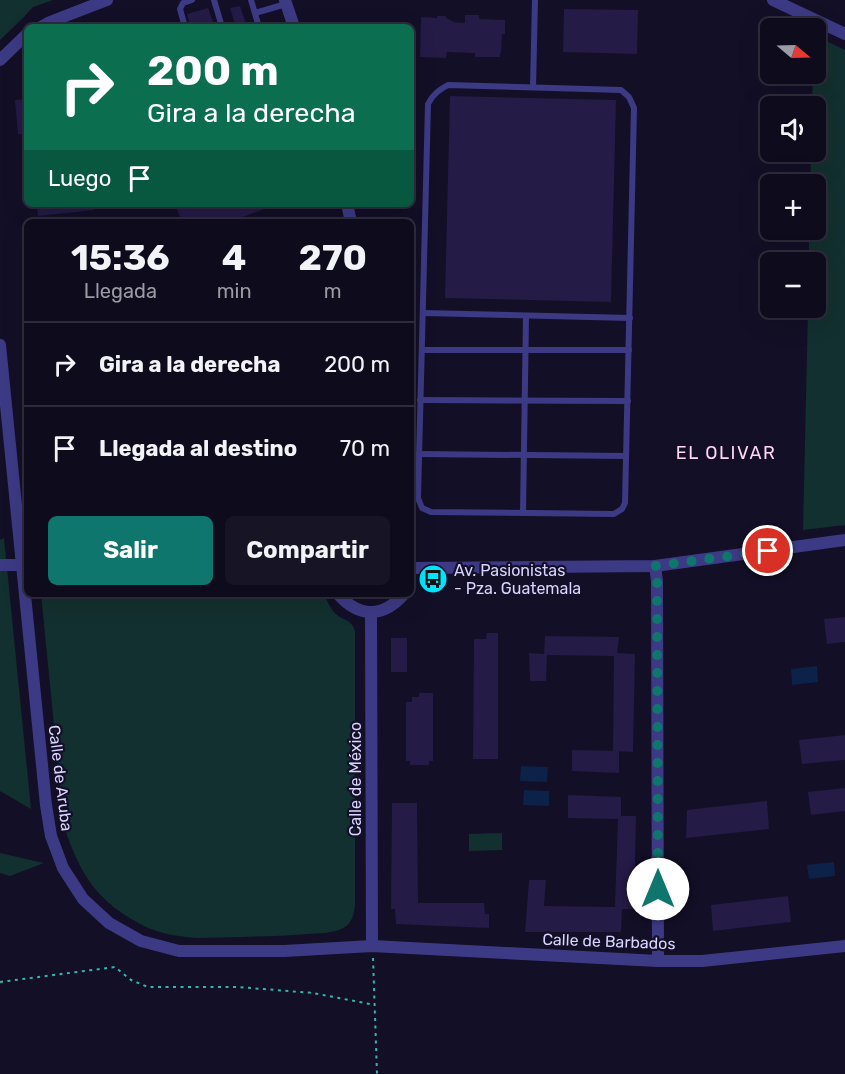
<!DOCTYPE html>
<html lang="es">
<meta charset="utf-8">
<style>
:root{--surface:#0e0b1c;--page:#171425;--text:#f1f3f6;--muted:#9b9ba3;--line:#2e2b3b;--accent:#0f766e}
body{margin:0;font-family:Rubik,sans-serif;background:var(--page);color:var(--text);height:100vh;display:flex;flex-direction:column;font-size:22px;white-space:nowrap}
*{box-sizing:border-box;margin:0}
p{font-size:20px;color:var(--muted)}
.icon{flex:none;width:33px;height:33px;fill:none;stroke:currentColor;stroke-width:2;stroke-linecap:round;stroke-linejoin:round}
.map{position:relative;flex:1;overflow:hidden}
.sheet{position:absolute;left:24px;top:219px;width:390px;height:378px;display:flex;flex-direction:column;background:var(--surface);border-radius:9px;box-shadow:0 6px 24px #0002,0 0 0 2px var(--line)}
.sheet>*{flex:none}
.top-card{position:absolute;left:24px;top:24px;width:390px;height:183px;border-radius:9px;box-shadow:0 6px 24px #0002,0 0 0 2px var(--line);background:#0b6e4f;color:#fff;overflow:hidden}
.needle{width:39px;rotate:109deg}
.tools{position:absolute;left:760px;top:18px;display:grid;gap:12px}
.tools a{display:grid;place-items:center;width:66px;height:66px;border-radius:9px;background:var(--surface);box-shadow:0 6px 24px #0002,0 0 0 2px var(--line);font-size:30px}
.pin{position:absolute;display:grid;place-items:center;width:51px;height:51px;color:#fff;margin:-26px;border:3px solid #fff;border-radius:50%;box-shadow:0 2px 6px #0007}
.me{position:absolute;width:66px;margin:-33px;rotate:0deg;stroke-linejoin:round;filter:drop-shadow(0 0 4px #0008)}
.turn{display:flex;align-items:center;gap:21px;height:126px;padding:0 24px;font-size:27px}
.turn .icon{width:78px;height:78px;stroke-width:2.5}
.turn b{display:block;font-size:42px;line-height:51px}
.then{display:flex;align-items:center;height:57px;padding:0 24px;background:#0003;gap:12px;font-size:22px}
.eta{display:flex;justify-content:space-evenly;align-items:center;height:102px;text-align:center}
.eta b{font-size:36px;font-weight:700;line-height:42px}
.action{display:flex;gap:12px;margin-top:auto;padding:12px 24px}
.action a{flex:1;height:69px;border-radius:9px;background:var(--accent);color:#fff;font-size:24px;font-weight:700;line-height:69px;text-align:center}
.action a+a{background:var(--page);color:var(--text)}
ul{padding:0;list-style:none}
li{display:flex;align-items:center;gap:18px;height:84px;padding:0 24px;border-top:2px solid var(--line)}
li div{flex:1}
li b{display:block;font-size:22px}
li em{font-style:normal}
.map>svg:first-child{display:block}
.green{fill:#12302f}
.water{fill:#0c2248}
.building{fill:#241b47}
.lines{fill:none;stroke-linecap:round;stroke-linejoin:round}
.path{stroke:#2fb8b0;stroke-width:2;stroke-dasharray:3 4.5;stroke-linecap:butt}
.service{stroke:#3d3a85;stroke-width:6}
.minor{stroke:#3d3a85;stroke-width:12}
.route{stroke:#0f766e;stroke-width:10;stroke-dasharray:0 18}
.labels{text-anchor:middle;stroke-width:4.5;stroke-linejoin:round;paint-order:stroke}
.poi-label{font-size:16px;fill:#d9d4ff;stroke:#130f26;text-anchor:start}
.street-label{font-size:16px;fill:#d9d4ff;stroke:#130f26}
.neighbourhood-label{font-size:18px;letter-spacing:1.5px;fill:#ffd6f0;stroke:#130f26}
</style>
<div class="map">
<svg width="845" height="1074" viewBox="0 0 845 1074">
<rect width="100%" height="100%" fill="#130f26"/>
<g class="green">
<polygon points="0,0 53,0 33,7 23,18 0,40"/>
<polygon points="816,36 845,50 845,525 803,530 808,308 816,308 816,262 809,262 809,230 816,230 816,184 810,184 811,152 816,152 816,106 812,106 813,74 816,74"/>
<polygon points="4,538 31,809 0,791 0,540"/>
<path d="M41 594H324C327 601 331 610 337 615 345 621 352 620 355 631V905C354 914 352 924 343 928 332 934 319 933 307 934 286 936 265 936 243 937 228 937 213 938 198 938 180 937 160 934 144 926 97 902 80 875 64 826Z"/>
<polygon points="502,833 502,850 469,851 469,834"/>
<polygon points="0,853 44,863 10,876 0,873"/>
</g>
<g class="water">
<polygon points="817,666 818,682 792,685 791,669"/>
<polygon points="521,766 548,767 547,782 520,781"/>
<polygon points="524,790 549,791 549,806 523,805"/>
<polygon points="834,862 835,876 809,879 807,865"/>
</g>
<g class="building">
<polygon points="240,6 247,27 236,27 230,8"/>
<polygon points="208,8 215,27 191,27 187,14"/>
<polygon points="564,9 638,10 637,54 563,52"/>
<polygon points="465,15 479,15 479,19 505,20 505,34 502,34 501,53 500,53 500,57 475,57 475,53 471,53 447,52 446,58 420,57 421,17 437,18 437,16 446,16 446,18 454,22 465,23"/>
<polygon points="450,96 616,100 611,302 445,298"/>
<polygon points="27,99 27,134 18,134 15,100"/>
<polygon points="37,204 94,204 94,210 38,216"/>
<polygon points="175,204 275,204 275,205 229,222 182,222"/>
<polygon points="845,617 845,642 827,644 824,619"/>
<polygon points="487,633 498,633 498,759 473,759 474,639 486,639"/>
<polygon points="545,636 619,637 617,653 635,654 633,752 613,751 614,656 547,655 546,681 530,681 529,653 544,654"/>
<rect x="391" y="638" width="16" height="34"/>
<polygon points="419,693 433,693 433,761 429,761 429,765 410,765 410,761 406,761 406,702 412,702 412,697 419,697"/>
<polygon points="845,735 845,760 802,764 799,740"/>
<polygon points="572,750 619,751 619,773 572,771"/>
<polygon points="845,788 845,811 811,815 808,792"/>
<polygon points="568,795 621,797 621,816 636,816 634,909 622,909 621,932 525,932 529,880 546,880 544,906 615,907 618,819 568,818"/>
<polygon points="767,801 769,829 686,838 687,810"/>
<polygon points="392,803 417,803 418,903 484,903 485,914 489,914 489,928 396,924 395,909 391,909"/>
<polygon points="788,896 791,922 713,931 711,905"/>
</g>
<g class="lines">
<g class="path">
<polyline points="373,958 377,1074"/>
<polyline points="0,982 115,967 131,980 148,987 238,987 313,993 375,1005"/>
</g>
<g class="service">
<polyline points="214,0 222,27"/>
<polyline points="251,0 259,27"/>
<polyline points="255,13 286,4"/>
<polyline points="185,27 180,9 183,3 192,0"/>
<path d="M448 85 621 90 629 97 634 108 625 503 622 509 614 514 431 512 422 508 418 498 428 104C433 94 439 90 448 85Z"/>
<polyline points="533,87 535,0"/>
<polyline points="423,313 630,318"/>
<polyline points="422,350 629,350"/>
<polyline points="420,400 628,401"/>
<polyline points="419,454 626,456"/>
<polyline points="523,513 526,316"/>
</g>
<g class="minor">
<polyline points="285,0 294,27"/>
<polyline points="773,0 845,34"/>
<polyline points="41,27 50,22 107,0"/>
<polyline points="0,60 27,34"/>
<polyline points="347,204 351,222"/>
<polyline points="0,345 22,565 27,565"/>
<polyline points="0,565 22,565 46,805 51,836 63,868 83,899 109,923 141,941 179,951 284,951 372,946 658,961 702,961 845,946"/>
<polyline points="655,566 657,581 658,961"/>
<polyline points="411,568 655,566 845,540"/>
<path d="M338 594C359 618 383 618 404 594"/>
<polyline points="371,612 372,946"/>
</g>
</g>
<g class="lines">
<polyline class="route" points="658,889 657,580 655,566 768,551"/>
</g>
<defs>
<g id="bus-disc" transform="scale(1.5)"><circle r="9.5" fill="#00e5ff" stroke="#130f26"/><path d="M-5-6H5V4H4V6H2V4H-2V6H-4V4H-5ZM-3.5-4V0h7V-4ZM-3.5 1.2v1.5H-2V1.2ZM2 1.2v1.5H3.5V1.2Z" fill="#111"/></g>
</defs>
<g fill-rule="evenodd">
<use href="#bus-disc" x="433" y="579"/>
</g>
<g class="labels">
<g class="poi-label">
<text x="454" y="576">Av. Pasionistas<tspan x="454" dy="18">- Pza. Guatemala</tspan></text>
</g>
<g class="street-label">
<text transform="translate(61 778) rotate(83)" y="6">Calle de Aruba</text>
<text transform="translate(355 779) rotate(-90)" y="6">Calle de México</text>
<text transform="translate(609 941) rotate(2)" y="6">Calle de Barbados</text>
</g>
<g class="neighbourhood-label">
<text x="726" y="459">EL OLIVAR</text>
</g>
</g>
</svg>
<div class="tools">
<a><svg class="needle" viewBox="-14 -14 28 28"><path d="M0-13l5 13h-10z" fill="#e53935"/><path d="M0 13l5-13h-10z" fill="#9b9ba3"/></svg></a>
<a><svg class="icon" aria-label="sound" viewBox="0 0 24 24"><path d="M4 9h4l5-4v14l-5-4H4zM17 9q2 3 0 6"/></svg></a>
<a>+</a>
<a>−</a>
</div>
<div class="pin" style="left:768px;top:551px;background:#d93025"><svg class="icon" aria-label="arrive" viewBox="0 0 24 24"><path d="M6 21V4h12l-3 4 3 4H6"/></svg></div>
<svg class="me" style="left:658px;top:889px" viewBox="-20 -20 40 40"><circle r="19" fill="#fff"/><path d="M0-13L10 11 0 6-10 11z" fill="#0f766e"/></svg>
<div class="top-card">
<div class="turn"><svg class="icon" aria-label="right" viewBox="0 0 24 24"><path d="M7 20v-9h11M14 6l5 5-5 5"/></svg><div><b>200 m</b>Gira a la derecha</div></div>
<div class="then">Luego<svg class="icon" aria-label="arrive" viewBox="0 0 24 24"><path d="M6 21V4h12l-3 4 3 4H6"/></svg></div>
</div>
<section class="sheet">
<div class="eta">
<div><b>15:36</b><p>Llegada</p></div>
<div><b>4</b><p>min</p></div>
<div><b>270</b><p>m</p></div>
</div>
<ul>
<li><svg class="icon" aria-label="right" viewBox="0 0 24 24"><path d="M7 20v-9h11M14 6l5 5-5 5"/></svg><div><b>Gira a la derecha</b></div><em>200 m</em></li>
<li><svg class="icon" aria-label="arrive" viewBox="0 0 24 24"><path d="M6 21V4h12l-3 4 3 4H6"/></svg><div><b>Llegada al destino</b></div><em>70 m</em></li>
</ul>
<div class="action"><a>Salir</a><a>Compartir</a></div>
</section>
</div>
